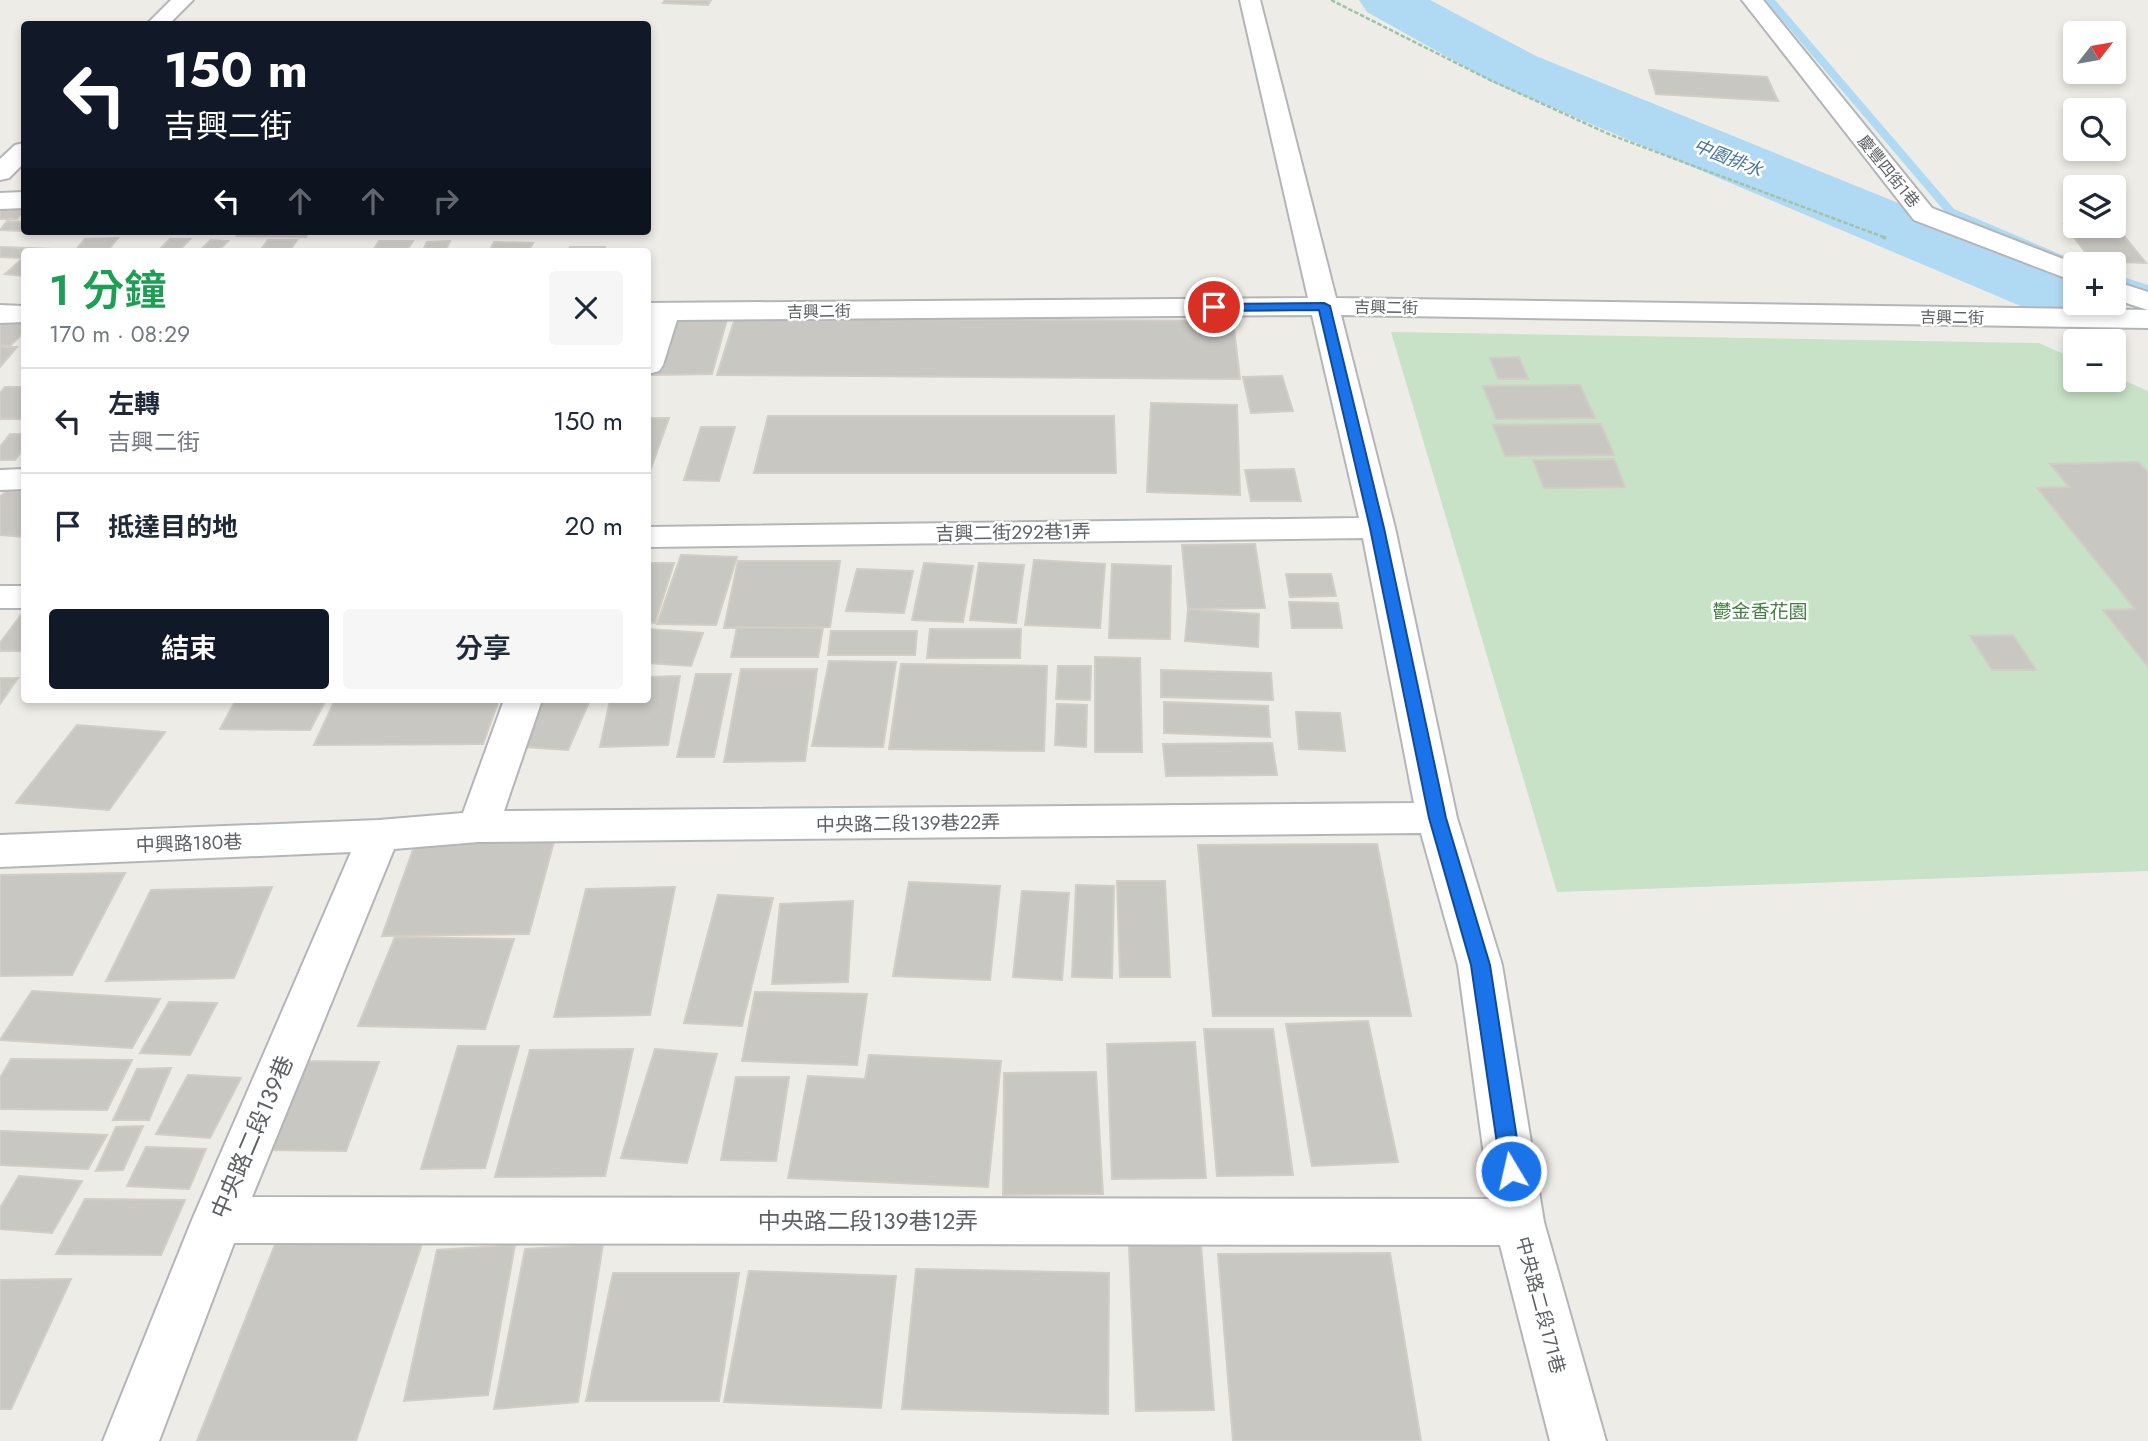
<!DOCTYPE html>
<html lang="zh-TW">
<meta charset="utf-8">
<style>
:root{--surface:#fff;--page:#f6f6f7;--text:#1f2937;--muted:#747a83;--line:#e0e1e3;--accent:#111827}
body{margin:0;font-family:Jost,"Noto Sans TC",sans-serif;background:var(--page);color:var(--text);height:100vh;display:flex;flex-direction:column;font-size:26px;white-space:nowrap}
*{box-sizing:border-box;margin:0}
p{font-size:23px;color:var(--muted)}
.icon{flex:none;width:38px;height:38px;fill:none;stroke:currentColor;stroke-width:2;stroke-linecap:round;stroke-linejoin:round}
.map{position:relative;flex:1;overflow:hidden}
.details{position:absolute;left:21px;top:248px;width:630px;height:455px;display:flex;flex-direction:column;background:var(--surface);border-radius:7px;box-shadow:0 4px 10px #0003}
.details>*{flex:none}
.banner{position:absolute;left:21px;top:21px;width:630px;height:214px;border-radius:7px;box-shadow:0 4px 10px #0003;background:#111827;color:#fff;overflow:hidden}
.needle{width:46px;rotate:59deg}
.controls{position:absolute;left:2063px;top:21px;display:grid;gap:14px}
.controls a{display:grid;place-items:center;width:63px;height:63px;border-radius:7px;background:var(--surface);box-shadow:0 4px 10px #0003;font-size:35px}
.pin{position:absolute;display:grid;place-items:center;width:60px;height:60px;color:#fff;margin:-30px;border:4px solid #fff;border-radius:50%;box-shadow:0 2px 7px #0007}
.me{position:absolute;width:77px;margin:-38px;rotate:351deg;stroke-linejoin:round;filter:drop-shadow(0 0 5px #0008)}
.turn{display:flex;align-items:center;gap:24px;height:147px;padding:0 28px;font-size:32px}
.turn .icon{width:91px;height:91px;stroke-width:2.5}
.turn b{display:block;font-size:49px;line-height:60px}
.lanes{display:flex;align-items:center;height:66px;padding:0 28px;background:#0003;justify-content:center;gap:35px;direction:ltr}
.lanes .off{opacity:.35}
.round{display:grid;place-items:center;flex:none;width:74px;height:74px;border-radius:7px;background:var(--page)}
.overview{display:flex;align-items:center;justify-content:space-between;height:119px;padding:0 28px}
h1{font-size:42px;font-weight:600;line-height:52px;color:#1e9e55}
.primary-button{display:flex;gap:14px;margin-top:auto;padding:14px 28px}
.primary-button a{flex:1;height:80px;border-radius:7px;background:var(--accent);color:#fff;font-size:28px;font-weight:600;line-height:80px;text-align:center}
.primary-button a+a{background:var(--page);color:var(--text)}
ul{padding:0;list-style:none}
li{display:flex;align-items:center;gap:21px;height:105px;padding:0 28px;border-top:2px solid var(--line)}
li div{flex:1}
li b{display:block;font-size:26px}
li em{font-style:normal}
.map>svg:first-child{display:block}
.green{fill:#c7e2c6}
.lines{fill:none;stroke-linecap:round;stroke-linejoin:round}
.stream{fill:#b0daf4;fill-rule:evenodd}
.river{fill:#b0daf4;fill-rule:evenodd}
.building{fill:#c9c7c2;stroke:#d2cdc5;stroke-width:2}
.minor-casing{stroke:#b3b6b9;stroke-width:4}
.path-far1{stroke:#a0c2a8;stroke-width:2.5;stroke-dasharray:4.5 2;stroke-linecap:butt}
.path{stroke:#a0c2a8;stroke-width:3.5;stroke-dasharray:5 2.5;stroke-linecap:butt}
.minor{fill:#fff;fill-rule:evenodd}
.route{fill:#1a73e8;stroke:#114b97;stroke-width:2}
.labels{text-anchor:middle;stroke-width:5;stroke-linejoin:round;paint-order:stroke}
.far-street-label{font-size:16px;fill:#5e6164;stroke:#fff}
.far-water-label{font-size:18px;font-style:italic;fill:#4b779c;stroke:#fff}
.street-label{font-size:19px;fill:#5e6164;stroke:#fff}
.park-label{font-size:19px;fill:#418041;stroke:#fff}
.near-street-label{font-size:23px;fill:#5e6164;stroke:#fff}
</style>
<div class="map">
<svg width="2148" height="1441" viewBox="0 0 2148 1441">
<rect width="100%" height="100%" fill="#eeece6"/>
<polygon class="green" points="1391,332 2039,343 2075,359 2076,380 2114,380 2114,376 2148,391 2148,871 1557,892"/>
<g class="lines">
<g class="stream">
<polygon points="1765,0 1775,0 1954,209 2069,258 2069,264 2061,264 1946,213"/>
<polygon points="2114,274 2148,285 2148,293 2114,282"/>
</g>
<polygon class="river" points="1359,0 1430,0 1536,56 2076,275 2076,303 2114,303 2103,318 2076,325 2049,318 1492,82 1367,12"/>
</g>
<g class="building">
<polygon points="665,0 711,0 708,5 663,3"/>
<polygon points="1649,70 1767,77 1778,101 1656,94"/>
<polygon points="0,208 24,208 24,211 17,219 0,219"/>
<polygon points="7,221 24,222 24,231 0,230"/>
<polygon points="2064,224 2116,226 2146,263 2092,261"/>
<polygon points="82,231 127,231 124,234 80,234"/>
<polygon points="241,231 310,231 306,237 237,236"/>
<polygon points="118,238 107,252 74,252 85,239"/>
<polygon points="170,239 190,239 178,252 157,252"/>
<polygon points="211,240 228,241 217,252 198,252"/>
<polygon points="268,240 297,240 289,252 259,252"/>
<polygon points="379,241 413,241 406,252 372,252"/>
<polygon points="450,241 445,252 422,252 427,242"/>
<polygon points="494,242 533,243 528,252 489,252"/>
<polygon points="1,247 52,249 49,252 24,252 24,258 0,257"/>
<polygon points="570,247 605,247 603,252 568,252"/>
<polygon points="22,259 24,276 5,274"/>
<polygon points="735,318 1233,321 1240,379 717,375"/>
<polygon points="0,319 24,320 24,332 10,346 0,345"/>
<polygon points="727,319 712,374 651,375 668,320"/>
<polygon points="0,347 17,347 0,367"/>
<polygon points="1519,357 1528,379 1498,379 1490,358"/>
<polygon points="1282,376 1293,411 1251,413 1243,377"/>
<polygon points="1580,385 1595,418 1496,419 1483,386"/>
<polygon points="5,387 24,387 22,419 0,419 0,393"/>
<polygon points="1151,403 1237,405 1240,495 1147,492"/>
<polygon points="768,416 1114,416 1116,473 754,473"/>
<polygon points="648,418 669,418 649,474 648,474"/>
<polygon points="1601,424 1614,455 1505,456 1493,425"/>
<polygon points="701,427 735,427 719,481 684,480"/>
<polygon points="10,434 24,434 24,448 15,460 0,460 0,447"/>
<polygon points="1614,459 1625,487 1544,488 1533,460"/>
<polygon points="2138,462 2148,472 2148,667 2103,610 2135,609 2037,488 2069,487 2050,464"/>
<polygon points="1294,469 1301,501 1251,501 1245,470"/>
<polygon points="9,488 24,489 24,537 0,535 0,497"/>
<polygon points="1255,544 1265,608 1188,609 1182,545"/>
<polygon points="681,555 737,557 716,625 657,624"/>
<polygon points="1034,560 1105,564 1100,628 1025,625"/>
<polygon points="738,561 840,561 830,627 724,628"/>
<polygon points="648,563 674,563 655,623 648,622"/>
<polygon points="924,563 973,566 963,622 912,620"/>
<polygon points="979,563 1024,565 1016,623 970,620"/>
<polygon points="1112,564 1171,566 1170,639 1109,638"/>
<polygon points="857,569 913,571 904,613 846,611"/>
<polygon points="1286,574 1331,574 1336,596 1290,597"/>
<polygon points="1289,602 1338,603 1342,628 1292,628"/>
<polygon points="1188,609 1259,614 1258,647 1185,641"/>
<polygon points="24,611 24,651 0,651 0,643"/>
<polygon points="737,627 823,628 818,657 731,657"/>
<polygon points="648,629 703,633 691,666 648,663"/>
<polygon points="930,629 1021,629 1020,658 927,658"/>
<polygon points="831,631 917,631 915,655 828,655"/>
<polygon points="2013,635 2036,670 1992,670 1970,636"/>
<polygon points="1095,657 1140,658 1142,752 1095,752"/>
<polygon points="829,661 896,662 883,747 812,746"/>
<polygon points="901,664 1047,666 1044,751 889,749"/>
<polygon points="1058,666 1091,666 1090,700 1056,699"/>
<polygon points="741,669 817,669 805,761 724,762"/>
<polygon points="1161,670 1271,673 1273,700 1161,697"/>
<polygon points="696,674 731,674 714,757 677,757"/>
<polygon points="680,676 668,745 600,747 610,700 648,700 648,677"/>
<polygon points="0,678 18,678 0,704"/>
<polygon points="236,700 326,700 310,730 220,729"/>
<polygon points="335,700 499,700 483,744 314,745"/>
<polygon points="532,700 590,700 568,750 510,746"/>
<polygon points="1164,702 1268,706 1270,737 1164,733"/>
<polygon points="1057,704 1087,705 1086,747 1055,745"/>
<polygon points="1296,712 1340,713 1345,751 1299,749"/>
<polygon points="77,725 165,732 109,810 16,803"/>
<polygon points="1272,743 1277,775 1166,776 1163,744"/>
<polygon points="556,834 529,934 382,936 418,836"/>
<polygon points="1377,844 1411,1016 1213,1016 1198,845"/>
<polygon points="125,873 72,975 0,976 0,875"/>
<polygon points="1117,881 1165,881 1170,977 1120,977"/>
<polygon points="909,882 1000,886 990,980 893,976"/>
<polygon points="1076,885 1114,886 1112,978 1072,977"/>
<polygon points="272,887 234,978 106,981 151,890"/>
<polygon points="675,887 650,1015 554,1017 586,889"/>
<polygon points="1022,891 1069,893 1062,980 1013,977"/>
<polygon points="718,895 773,898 742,1026 684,1023"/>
<polygon points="853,901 848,982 772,984 780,904"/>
<polygon points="395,937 514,939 485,1029 358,1026"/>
<polygon points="32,991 160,999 132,1048 0,1040"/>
<polygon points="755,992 867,994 857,1065 742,1061"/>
<polygon points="169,1002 217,1003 190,1055 140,1053"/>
<polygon points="1368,1021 1398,1162 1312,1166 1286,1024"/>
<polygon points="1204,1029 1273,1029 1293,1175 1217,1176"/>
<polygon points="1195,1042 1206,1178 1112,1179 1107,1044"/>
<polygon points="458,1046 519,1046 485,1168 421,1169"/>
<polygon points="633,1049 605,1176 495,1177 530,1050"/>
<polygon points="655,1049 717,1054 687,1163 621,1158"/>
<polygon points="869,1055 1001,1061 988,1187 788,1178 808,1076 865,1079"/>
<polygon points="11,1059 132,1060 107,1110 0,1109 0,1078"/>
<polygon points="303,1061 379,1062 346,1151 266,1150"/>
<polygon points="171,1068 149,1120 113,1120 137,1069"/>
<polygon points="1096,1072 1103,1194 1003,1195 1004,1073"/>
<polygon points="188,1075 241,1078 210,1138 156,1134"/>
<polygon points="736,1077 789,1077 776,1161 721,1160"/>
<polygon points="143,1126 123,1170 96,1171 116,1127"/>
<polygon points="0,1131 107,1135 88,1169 0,1165"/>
<polygon points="146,1147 206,1149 189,1189 127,1186"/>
<polygon points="19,1176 82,1181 52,1233 0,1229 0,1208"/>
<polygon points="85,1199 185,1200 161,1255 56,1254"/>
<polygon points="276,1242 422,1244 356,1441 197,1441"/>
<polygon points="603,1244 578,1402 494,1409 525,1249"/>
<polygon points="515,1245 488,1395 404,1401 437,1250"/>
<polygon points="1201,1245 1214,1410 1136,1411 1129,1246"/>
<polygon points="1390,1253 1421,1441 1233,1441 1218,1254"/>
<polygon points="916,1269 1109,1273 1108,1414 902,1409"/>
<polygon points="749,1271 896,1276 881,1408 724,1402"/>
<polygon points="613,1273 739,1273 719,1401 586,1401"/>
<polygon points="71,1279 11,1409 0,1409 0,1280"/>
</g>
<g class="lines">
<g class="minor-casing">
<g id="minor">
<polygon points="171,0 193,0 169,24 147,24"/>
<path d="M1240 0H1260L1336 298 2148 310 2114 299V281L2148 292V328L1341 315 1395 528 1457 818 1502 965 1544 1222 1606 1441H1550L1500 1245 234 1243 159 1441H103L192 1220 351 852 0 867V835L379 820 463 813 504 700H542L504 811 1414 803 1363 538 648 547V527L1359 518 1312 315 677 320 663 365 659 371 648 374V303L1308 298ZM1421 833 1458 965 1490 1199 252 1197 394 849 478 842Z"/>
<polygon points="1742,0 1763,0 1932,208 2076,264 2076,282 1914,220"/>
<polygon points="24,143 24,163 9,178 0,180 0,159 15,145"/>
<polygon points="24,192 24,208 0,209 0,193"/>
<polygon points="0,305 24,306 24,322 0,323"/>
<polygon points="24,469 24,489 0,490 0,470"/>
<rect x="0" y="586" width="24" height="22"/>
</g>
</g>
<polyline class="path-far1" points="1331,0 1490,80 1611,135 1886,238"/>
<polyline class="path" points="1883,237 1886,238"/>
<use href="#minor" class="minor"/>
</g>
<polygon class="route" points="1324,303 1330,306 1384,528 1446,818 1490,965 1522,1171 1519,1177 1511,1180 1504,1177 1501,1171 1471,965 1429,818 1370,528 1319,310 1214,311 1209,307 1214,304"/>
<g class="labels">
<g class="far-street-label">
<text transform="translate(1889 171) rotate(51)" y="6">慶豐四街1巷</text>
<text transform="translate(1386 307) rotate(1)" y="6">吉興二街</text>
<text transform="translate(819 311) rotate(-1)" y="6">吉興二街</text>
<text transform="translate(1952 317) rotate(1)" y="6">吉興二街</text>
</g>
<g class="far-water-label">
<text transform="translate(1728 158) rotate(22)" y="6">中園排水</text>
</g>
<g class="street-label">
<text transform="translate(1013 532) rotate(-1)" y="7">吉興二街292巷1弄</text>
<text transform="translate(908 823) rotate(-1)" y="7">中央路二段139巷22弄</text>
<text transform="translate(189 843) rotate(-2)" y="7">中興路180巷</text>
<text transform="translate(1541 1305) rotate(75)" y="7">中央路二段171巷</text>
</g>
<g class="park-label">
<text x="1760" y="618">鬱金香花園</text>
</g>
<g class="near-street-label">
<text transform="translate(252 1137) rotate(-67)" y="8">中央路二段139巷</text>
<text x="868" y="1229">中央路二段139巷12弄</text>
</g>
</g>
</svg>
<div class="controls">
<a><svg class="needle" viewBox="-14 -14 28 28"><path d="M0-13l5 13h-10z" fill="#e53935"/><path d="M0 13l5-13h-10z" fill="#747a83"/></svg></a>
<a><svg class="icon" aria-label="search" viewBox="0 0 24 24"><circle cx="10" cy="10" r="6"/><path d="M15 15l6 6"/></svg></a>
<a><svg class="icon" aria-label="layers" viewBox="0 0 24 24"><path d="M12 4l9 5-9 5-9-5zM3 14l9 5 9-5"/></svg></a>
<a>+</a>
<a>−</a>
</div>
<div class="pin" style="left:1214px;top:307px;background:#d93025"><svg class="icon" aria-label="arrive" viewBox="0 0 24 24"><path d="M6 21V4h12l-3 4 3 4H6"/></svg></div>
<svg class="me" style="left:1511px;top:1171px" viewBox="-20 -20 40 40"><circle r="17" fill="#1a73e8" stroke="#fff" stroke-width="3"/><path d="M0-11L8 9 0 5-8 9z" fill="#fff"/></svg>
<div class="banner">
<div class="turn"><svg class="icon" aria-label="left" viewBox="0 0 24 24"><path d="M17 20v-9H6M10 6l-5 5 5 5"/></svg><div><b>150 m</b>吉興二街</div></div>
<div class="lanes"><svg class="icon" aria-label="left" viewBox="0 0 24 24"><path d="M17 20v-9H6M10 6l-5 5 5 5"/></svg><svg class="icon off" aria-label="ahead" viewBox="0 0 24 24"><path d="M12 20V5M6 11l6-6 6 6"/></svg><svg class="icon off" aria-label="ahead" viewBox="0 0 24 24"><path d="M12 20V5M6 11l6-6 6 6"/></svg><svg class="icon off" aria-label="right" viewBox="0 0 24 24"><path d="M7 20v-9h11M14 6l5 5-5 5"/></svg></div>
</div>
<section class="details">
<div class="overview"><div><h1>1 分鐘</h1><p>170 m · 08:29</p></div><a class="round"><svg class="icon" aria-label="close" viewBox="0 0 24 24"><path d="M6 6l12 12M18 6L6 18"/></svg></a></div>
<ul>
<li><svg class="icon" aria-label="left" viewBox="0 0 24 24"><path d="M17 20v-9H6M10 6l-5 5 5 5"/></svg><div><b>左轉</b><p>吉興二街</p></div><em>150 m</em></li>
<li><svg class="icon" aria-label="arrive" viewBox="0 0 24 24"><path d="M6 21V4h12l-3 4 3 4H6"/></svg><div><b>抵達目的地</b></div><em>20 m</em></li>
</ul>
<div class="primary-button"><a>結束</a><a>分享</a></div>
</section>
</div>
